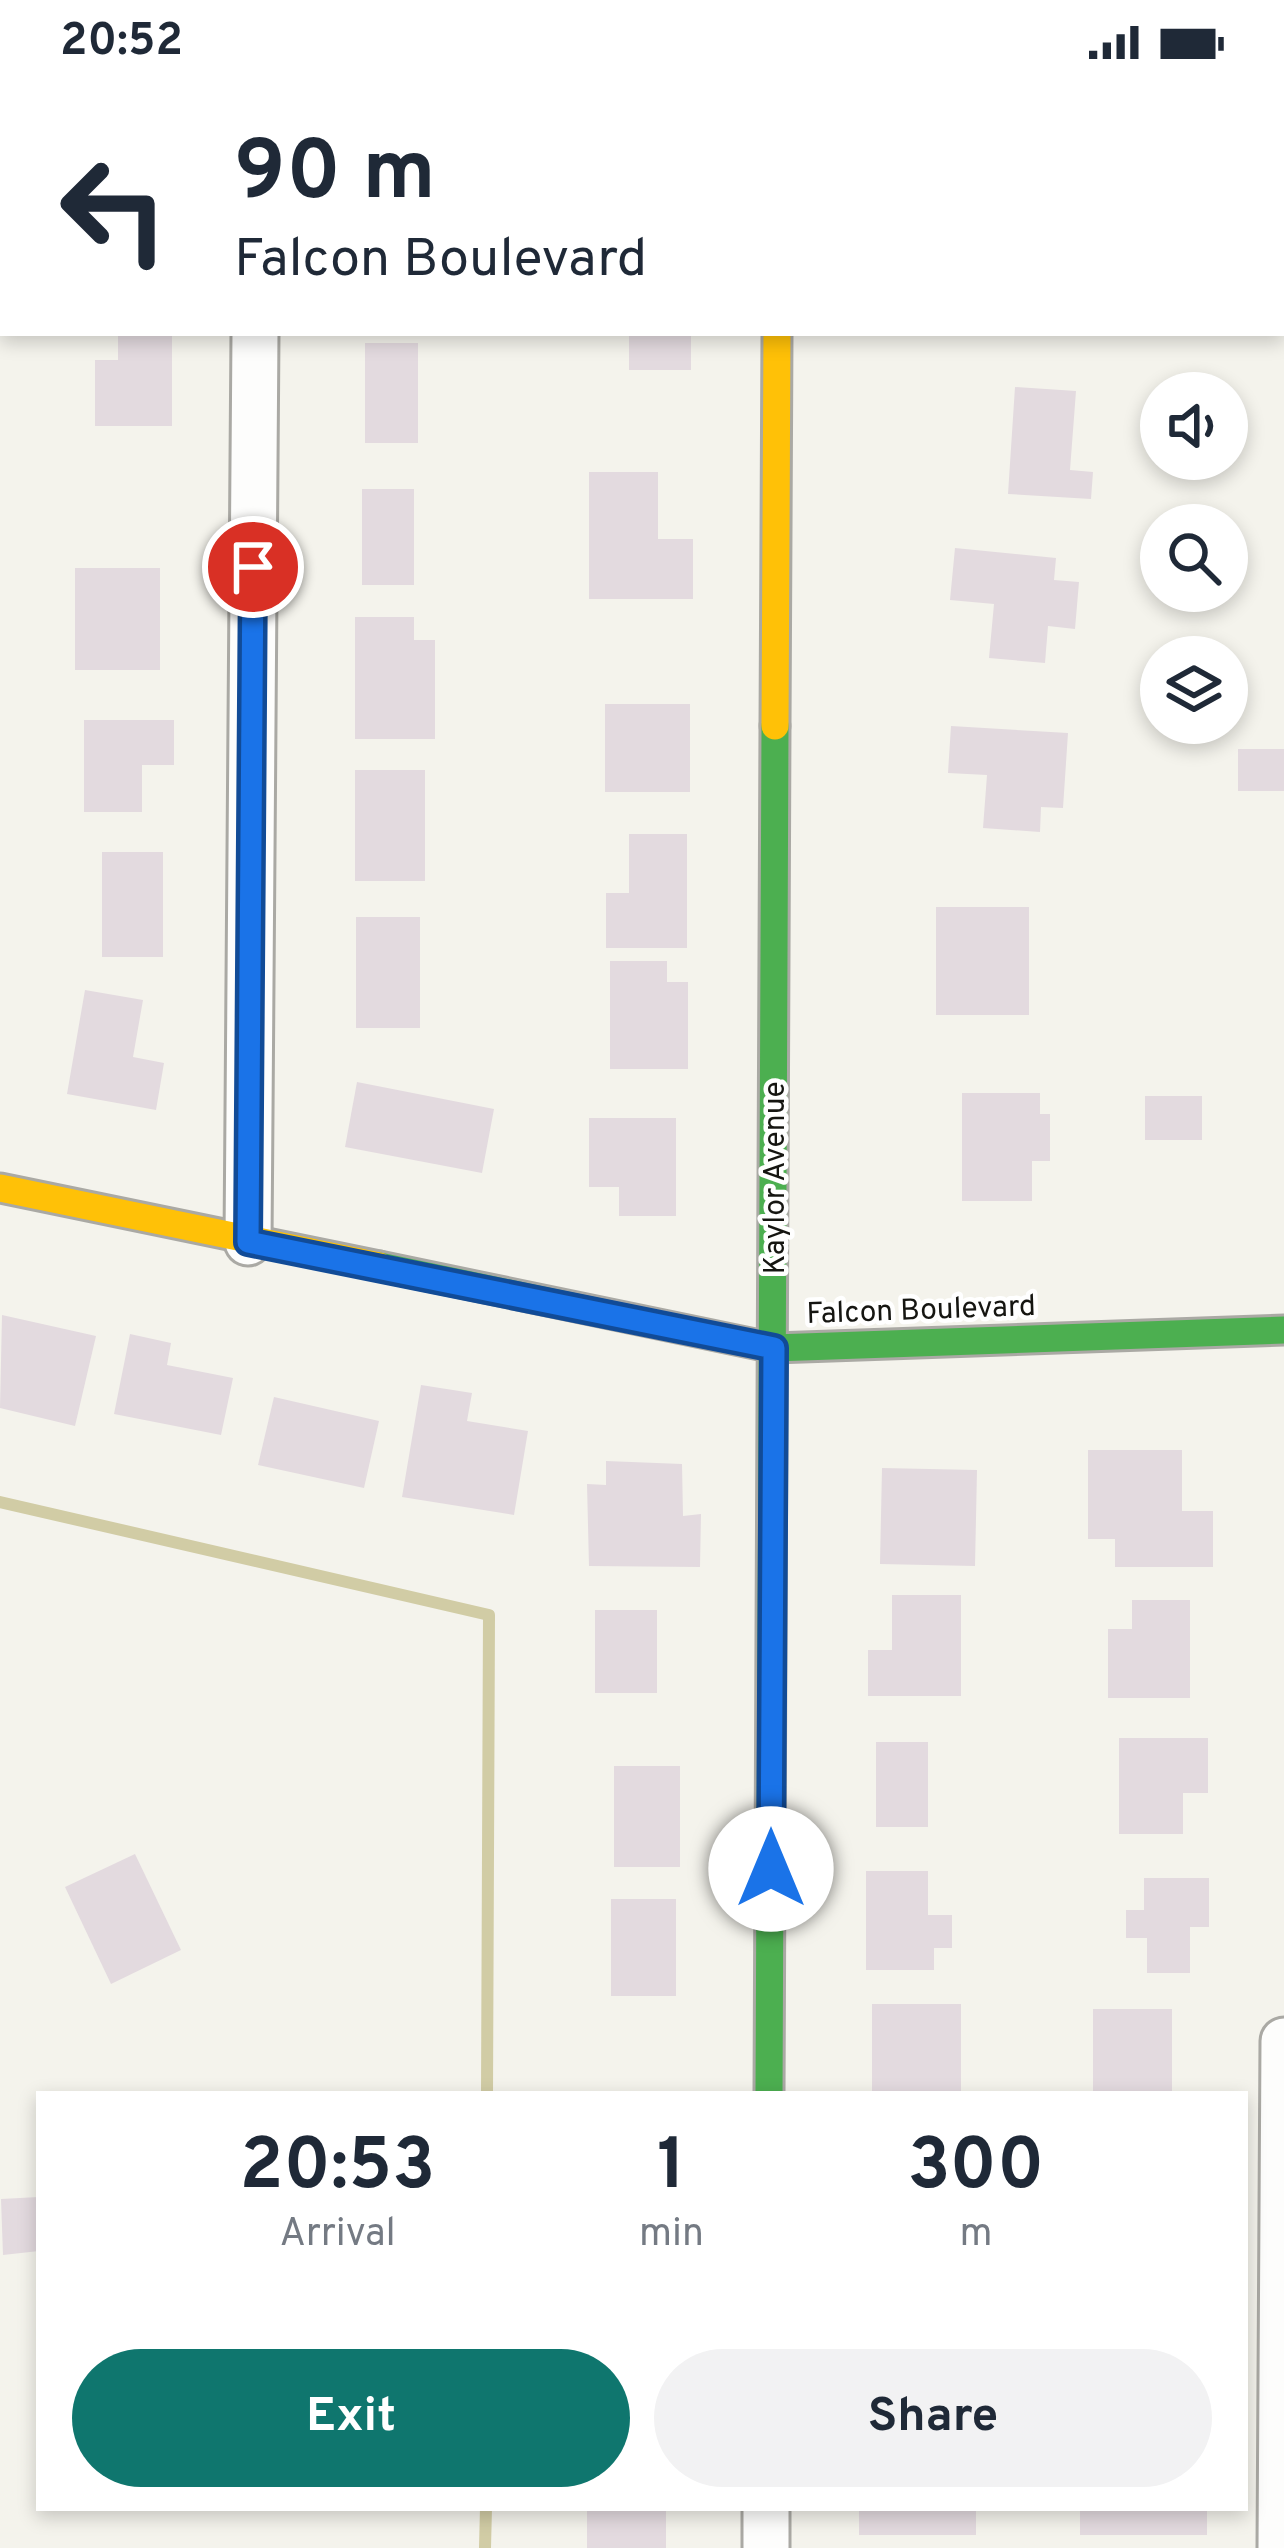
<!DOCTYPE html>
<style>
:root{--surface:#fff;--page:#f2f2f3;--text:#1f2937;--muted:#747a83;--accent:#0f766e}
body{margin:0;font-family:Overpass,sans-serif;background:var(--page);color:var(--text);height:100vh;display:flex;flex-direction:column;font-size:45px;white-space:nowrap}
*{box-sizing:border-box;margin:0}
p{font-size:39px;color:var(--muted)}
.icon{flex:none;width:66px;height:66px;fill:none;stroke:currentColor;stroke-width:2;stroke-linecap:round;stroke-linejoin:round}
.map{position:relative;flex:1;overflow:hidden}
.details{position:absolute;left:36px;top:2007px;width:1212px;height:420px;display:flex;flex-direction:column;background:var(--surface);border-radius:0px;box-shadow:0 6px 18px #0003}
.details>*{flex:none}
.hud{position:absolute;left:0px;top:0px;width:1284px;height:252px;box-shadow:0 6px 18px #0003;background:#fff;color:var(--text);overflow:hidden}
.controls{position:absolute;left:1140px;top:288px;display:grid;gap:24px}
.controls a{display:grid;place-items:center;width:108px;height:108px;border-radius:50%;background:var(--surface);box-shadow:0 6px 18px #0003;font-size:60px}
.pin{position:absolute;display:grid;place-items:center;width:102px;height:102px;color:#fff;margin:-51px;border:6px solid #fff;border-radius:50%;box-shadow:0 3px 12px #0007}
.me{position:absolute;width:132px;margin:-66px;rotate:0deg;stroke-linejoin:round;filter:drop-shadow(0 0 9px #0008)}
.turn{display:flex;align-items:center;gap:42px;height:252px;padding:0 36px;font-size:54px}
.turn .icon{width:156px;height:156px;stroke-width:2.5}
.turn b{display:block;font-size:84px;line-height:102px}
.eta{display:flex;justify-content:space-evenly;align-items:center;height:204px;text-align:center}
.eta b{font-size:72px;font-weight:700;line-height:84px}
.action{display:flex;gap:24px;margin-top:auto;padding:24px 36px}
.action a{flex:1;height:138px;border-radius:72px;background:var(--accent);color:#fff;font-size:48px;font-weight:700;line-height:138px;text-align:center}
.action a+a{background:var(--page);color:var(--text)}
.status{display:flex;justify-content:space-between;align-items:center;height:84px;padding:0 60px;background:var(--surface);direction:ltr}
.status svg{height:33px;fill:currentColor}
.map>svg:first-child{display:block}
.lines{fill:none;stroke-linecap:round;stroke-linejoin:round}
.stream{stroke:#d1cca5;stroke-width:12}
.building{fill:#e3dadf}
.street-casing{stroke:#aaa9a4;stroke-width:51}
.fast-casing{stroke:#aaa9a4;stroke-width:33}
.slow-casing{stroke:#aaa9a4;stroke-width:33}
.street{stroke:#fdfdfc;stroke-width:45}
.fast{stroke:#4caf50;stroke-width:27}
.slow{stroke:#ffc107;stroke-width:27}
.route-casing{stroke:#114b97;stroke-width:30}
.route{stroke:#1a73e8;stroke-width:21}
.labels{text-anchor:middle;stroke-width:9;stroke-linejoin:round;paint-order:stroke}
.street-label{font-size:30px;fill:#151511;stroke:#fff}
</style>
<div class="status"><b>20:52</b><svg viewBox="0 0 49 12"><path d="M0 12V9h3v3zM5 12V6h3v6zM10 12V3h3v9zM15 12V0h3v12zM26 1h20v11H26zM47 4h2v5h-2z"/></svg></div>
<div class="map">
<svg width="1284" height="2464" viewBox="0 0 1284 2464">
<rect width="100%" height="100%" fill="#f4f3ec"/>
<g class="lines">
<g class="stream">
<polyline points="0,1418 489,1531 487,2010"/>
<polyline points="485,2464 486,2424"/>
</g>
</g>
<g class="building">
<polygon points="118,249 172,249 172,342 95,342 95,276 118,276"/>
<rect x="629" y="249" width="62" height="37"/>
<rect x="365" y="259" width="53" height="100"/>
<polygon points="1015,303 1076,307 1070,386 1093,388 1091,415 1008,410"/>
<polygon points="589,388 658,388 658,455 693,455 693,515 589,515"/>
<rect x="362" y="405" width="52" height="96"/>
<polygon points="955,464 1056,474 1054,496 1079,498 1075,545 1048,542 1045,579 989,574 994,520 950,516"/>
<rect x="75" y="484" width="85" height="102"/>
<polygon points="355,533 414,533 414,556 435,556 435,655 355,655"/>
<rect x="605" y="620" width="85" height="88"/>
<polygon points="84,636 174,636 174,681 142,681 142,728 84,728"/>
<polygon points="951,642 1068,649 1063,724 1041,723 1040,748 983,744 987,691 948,689"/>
<rect x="1238" y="665" width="46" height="42"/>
<rect x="355" y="686" width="70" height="111"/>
<polygon points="629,750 687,750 687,864 606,864 606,809 629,809"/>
<rect x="102" y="768" width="61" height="105"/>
<rect x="936" y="823" width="93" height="108"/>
<rect x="356" y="833" width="64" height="111"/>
<polygon points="610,877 667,877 667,898 688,898 688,985 610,985"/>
<polygon points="85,906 143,916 133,973 164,979 156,1026 67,1010"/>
<polygon points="357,998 494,1025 482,1089 345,1063"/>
<polygon points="962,1009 1040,1009 1040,1030 1050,1030 1050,1077 1032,1077 1032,1117 962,1117"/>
<rect x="1145" y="1012" width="57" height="44"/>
<polygon points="589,1034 676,1034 676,1132 619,1132 619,1103 589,1103"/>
<polygon points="2,1231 96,1252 75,1342 0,1324"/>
<polygon points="130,1250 171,1259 167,1281 233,1294 221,1351 114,1330"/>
<polygon points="421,1301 472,1309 467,1337 528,1347 514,1431 402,1413"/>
<polygon points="274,1313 379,1337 364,1404 258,1381"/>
<polygon points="1088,1366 1182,1366 1182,1427 1213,1427 1213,1483 1115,1483 1115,1455 1088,1455"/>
<polygon points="606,1377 682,1380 683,1432 701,1430 700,1483 589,1482 587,1400 606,1401"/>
<polygon points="882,1384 977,1386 975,1482 880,1480"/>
<polygon points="892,1511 961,1511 961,1612 868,1612 868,1566 892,1566"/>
<polygon points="1132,1516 1190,1516 1190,1614 1108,1614 1108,1545 1132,1545"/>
<rect x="595" y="1526" width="62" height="83"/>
<polygon points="1119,1654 1208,1654 1208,1709 1183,1709 1183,1750 1119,1750"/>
<rect x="876" y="1658" width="52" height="85"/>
<rect x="614" y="1682" width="66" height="101"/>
<polygon points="135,1770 181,1866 111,1900 65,1803"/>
<polygon points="866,1787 928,1787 928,1831 952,1831 952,1864 934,1864 934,1886 866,1886"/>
<polygon points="1144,1794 1209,1794 1209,1843 1190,1843 1190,1889 1147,1889 1147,1854 1126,1854 1126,1826 1144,1826"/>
<rect x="611" y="1815" width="65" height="97"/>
<rect x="872" y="1920" width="89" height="90"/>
<rect x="1093" y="1925" width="79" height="85"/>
<polygon points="39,2113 39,2167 3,2171 1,2115"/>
<rect x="587" y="2424" width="79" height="40"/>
<rect x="859" y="2424" width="117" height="27"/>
<rect x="1080" y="2424" width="127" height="27"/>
</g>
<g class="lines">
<g class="street-casing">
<g id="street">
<polyline points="257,3 257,0"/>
<polyline points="778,3 778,0"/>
<polyline points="248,1158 255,249"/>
<polyline points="766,2464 766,2424"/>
<polyline points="1281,2464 1284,1957"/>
</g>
</g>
<g class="fast-casing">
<g id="fast">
<polyline points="379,1182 774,1264 1284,1246"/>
<polyline points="769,2010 775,642"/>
</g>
</g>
<g class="slow-casing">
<g id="slow">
<polyline points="775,642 777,249"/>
<polyline points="0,1104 379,1182"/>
</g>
</g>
<use href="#street" class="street"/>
<use href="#fast" class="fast"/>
<use href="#slow" class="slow"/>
</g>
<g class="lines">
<g class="route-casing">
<polyline id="route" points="253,483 248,1158 774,1264 771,1785"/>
</g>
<use href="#route" class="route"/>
</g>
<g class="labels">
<g class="street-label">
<text transform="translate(774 1094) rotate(-90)" y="10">Kaylor Avenue</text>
<text transform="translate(921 1225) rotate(-2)" y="10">Falcon Boulevard</text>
</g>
</g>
</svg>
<div class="controls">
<a><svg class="icon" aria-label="sound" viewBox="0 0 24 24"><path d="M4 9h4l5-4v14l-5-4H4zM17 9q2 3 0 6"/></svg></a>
<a><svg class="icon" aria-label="search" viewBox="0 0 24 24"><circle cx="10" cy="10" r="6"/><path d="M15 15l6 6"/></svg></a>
<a><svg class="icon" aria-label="layers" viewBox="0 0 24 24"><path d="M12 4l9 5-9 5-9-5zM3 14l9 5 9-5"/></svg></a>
</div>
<div class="pin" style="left:253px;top:483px;background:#d93025"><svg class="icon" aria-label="arrive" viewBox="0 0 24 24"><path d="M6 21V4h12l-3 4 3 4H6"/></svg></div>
<svg class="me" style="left:771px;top:1785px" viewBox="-20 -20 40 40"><circle r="19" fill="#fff"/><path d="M0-13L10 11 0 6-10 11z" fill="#1a73e8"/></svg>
<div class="hud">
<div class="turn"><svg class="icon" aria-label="left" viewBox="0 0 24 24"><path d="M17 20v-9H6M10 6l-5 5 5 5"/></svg><div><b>90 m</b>Falcon Boulevard</div></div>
</div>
<section class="details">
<div class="eta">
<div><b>20:53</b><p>Arrival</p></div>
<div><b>1</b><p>min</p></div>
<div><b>300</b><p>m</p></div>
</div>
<div class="action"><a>Exit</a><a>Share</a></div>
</section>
</div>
